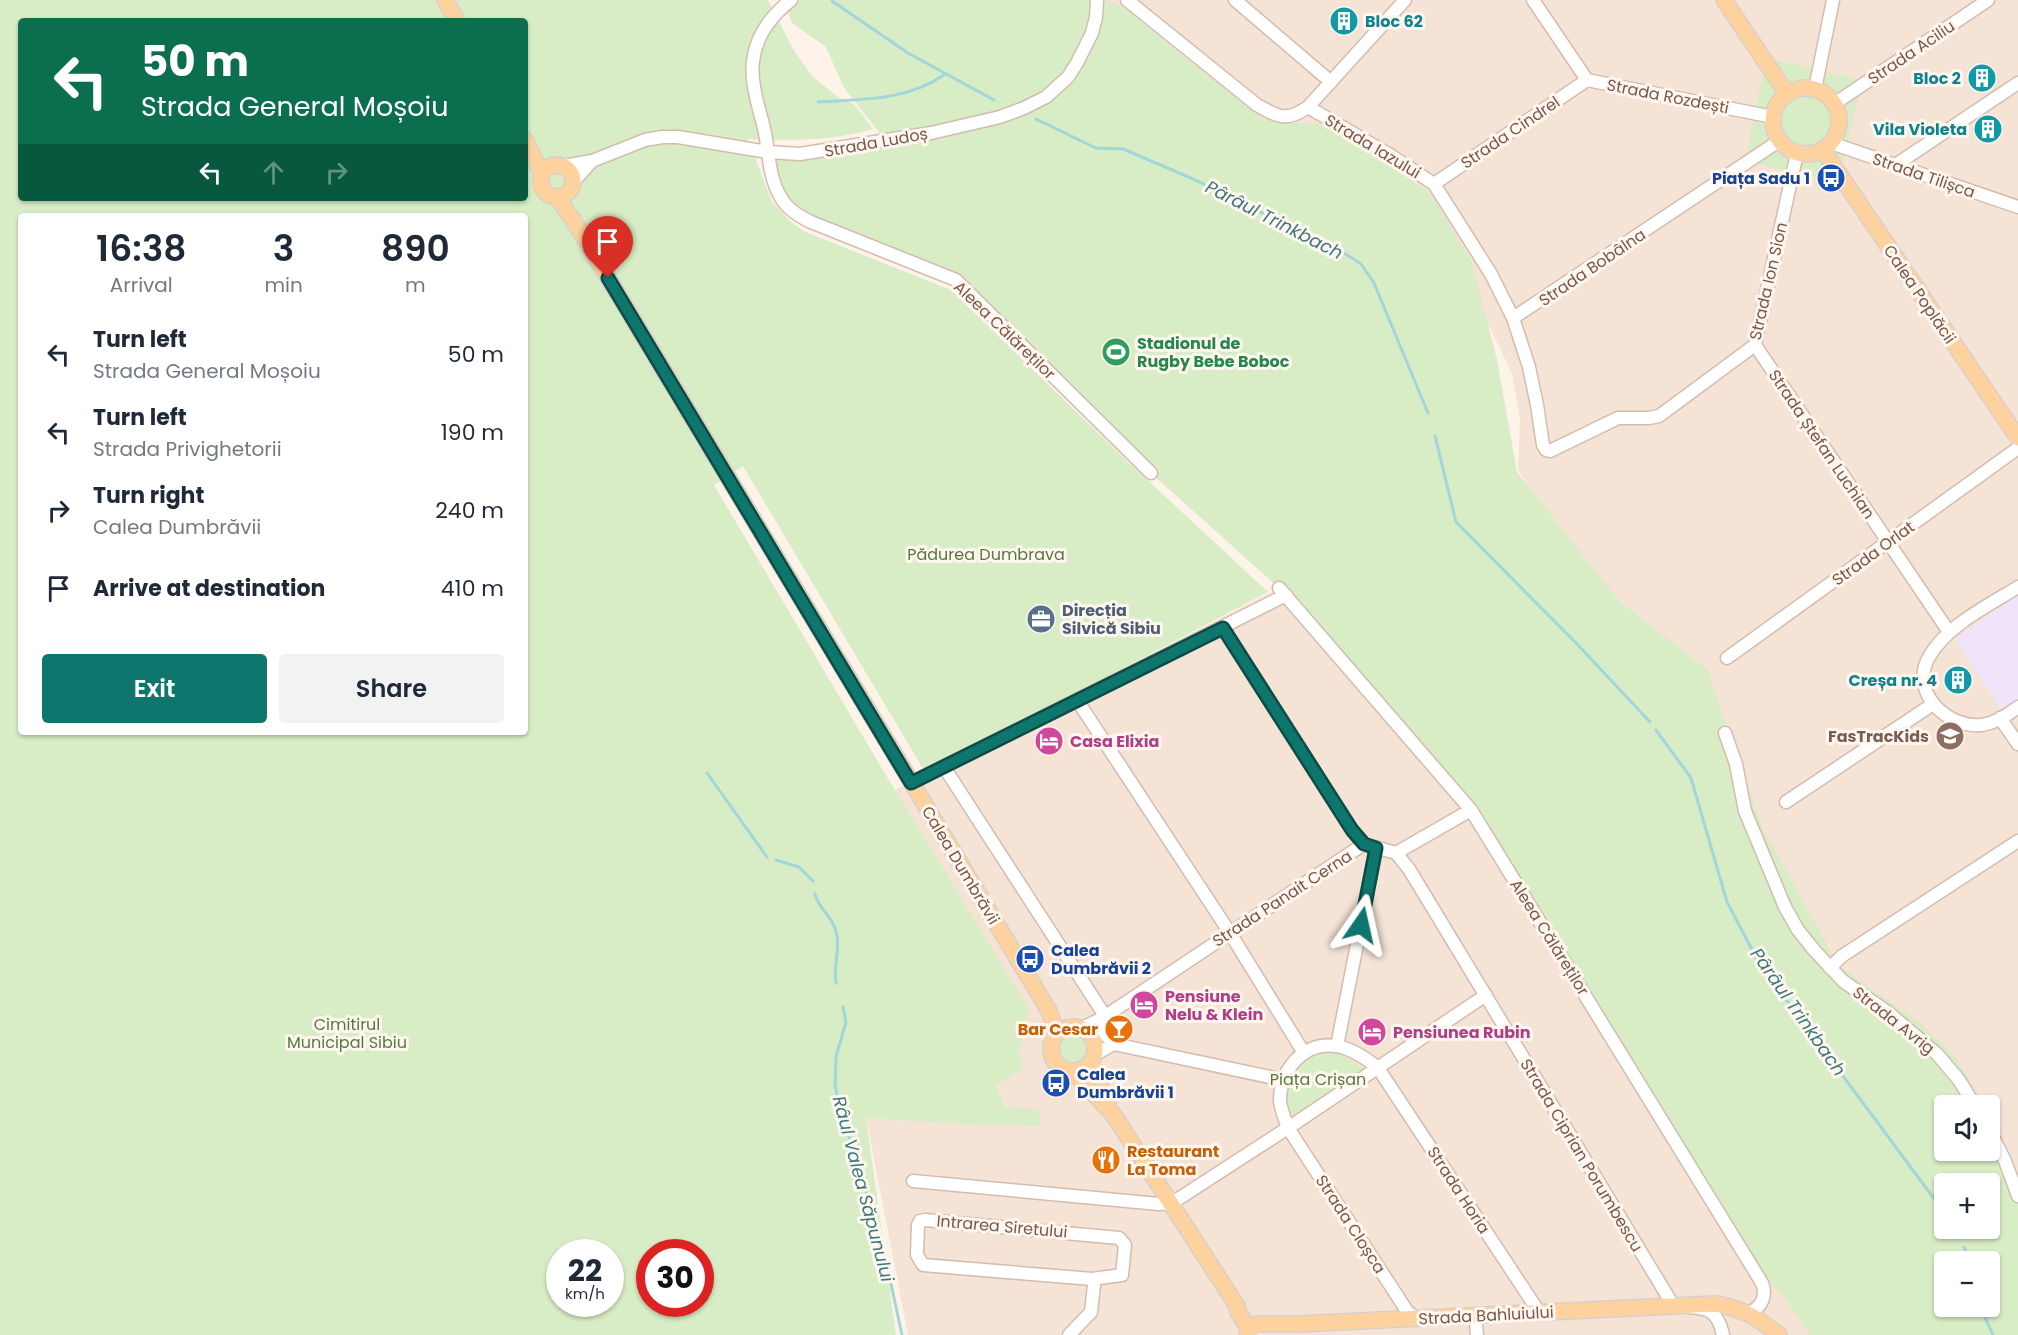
<!DOCTYPE html>
<meta charset="utf-8">
<style>
:root{--surface:#fff;--page:#f2f2f3;--text:#1f2937;--muted:#747a83;--accent:#0f766e}
body{margin:0;font-family:Poppins,sans-serif;background:var(--page);color:var(--text);height:100vh;display:flex;flex-direction:column;font-size:22px;white-space:nowrap}
*{box-sizing:border-box;margin:0}
p{font-size:20px;color:var(--muted)}
.icon{flex:none;width:33px;height:33px;fill:none;stroke:currentColor;stroke-width:2;stroke-linecap:round;stroke-linejoin:round}
.map{position:relative;flex:1;overflow:hidden}
.drawer{position:absolute;left:18px;top:213px;width:510px;height:522px;display:flex;flex-direction:column;background:var(--surface);border-radius:6px;box-shadow:0 2px 4px #0004}
.drawer>*{flex:none}
.guide{position:absolute;left:18px;top:18px;width:510px;height:183px;border-radius:6px;box-shadow:0 2px 4px #0004;background:#0b6e4f;color:#fff;overflow:hidden}
.fabs{position:absolute;left:1934px;top:1095px;display:grid;gap:12px}
.fabs a{display:grid;place-items:center;width:66px;height:66px;border-radius:6px;background:var(--surface);box-shadow:0 2px 4px #0004;font-size:30px}
.speed{position:absolute;left:546px;top:1239px;display:flex;gap:12px;font-size:30px;font-weight:700;text-align:center}
.speed>*{display:grid;place-content:center;width:78px;height:78px;border-radius:50%;background:var(--surface);box-shadow:0 2px 4px #0004;line-height:1}
.speed small{font-size:15px;font-weight:400}
.speed .limit{border:9px solid #d22;background:#fff;color:#111}
.pin{position:absolute;display:grid;place-items:center;width:51px;height:51px;color:#fff;margin:-62px -26px;border-radius:50% 50% 50% 0;rotate:-45deg;box-shadow:0 0 6px #0007}
.pin .icon{rotate:45deg}
.me{position:absolute;width:66px;margin:-33px;rotate:11deg;stroke-linejoin:round;filter:drop-shadow(0 0 4px #0008)}
.turn{display:flex;align-items:center;gap:21px;height:126px;padding:0 24px;font-size:27px}
.turn .icon{width:78px;height:78px;stroke-width:2.5}
.turn b{display:block;font-size:42px;line-height:51px}
.lanes{display:flex;align-items:center;height:57px;padding:0 24px;background:#0003;justify-content:center;gap:30px;direction:ltr}
.lanes .off{opacity:.35}
.eta{display:flex;justify-content:space-evenly;align-items:center;height:102px;text-align:center}
.eta b{font-size:36px;font-weight:600;line-height:42px}
.button{display:flex;gap:12px;margin-top:auto;padding:12px 24px}
.button a{flex:1;height:69px;border-radius:6px;background:var(--accent);color:#fff;font-size:24px;font-weight:600;line-height:69px;text-align:center}
.button a+a{background:var(--page);color:var(--text)}
ul{padding:0;list-style:none}
li{display:flex;align-items:center;gap:18px;height:78px;padding:0 24px}
li div{flex:1}
li b{display:block;font-size:22px}
li em{font-style:normal}
.map>svg:first-child{display:block}
.residential{fill:#f5e4d6}
.education{fill:#f0e4fa}
.green{fill:#d8ecc5;fill-rule:evenodd}
.lines{fill:none;stroke-linecap:round;stroke-linejoin:round}
.stream{stroke:#a1d6da;stroke-width:3}
.minor-casing{stroke:#d3bcaf;stroke-width:15}
.major-casing{stroke:#d9d0cc;stroke-width:18}
.minor{stroke:#fff;stroke-width:12}
.major{stroke:#fdd29f;stroke-width:15}
.route-casing{stroke:#0a4d48;stroke-width:15}
.route{stroke:#0f766e;stroke-width:10}
.labels{text-anchor:middle;stroke-width:6;stroke-linejoin:round;paint-order:stroke}
.culture-label{font-size:16px;font-weight:bold;fill:#0d838f;stroke:#fff7ef;text-anchor:end}
.street-label{font-size:16px;fill:#79574a;stroke:#fff7ef}
.transit-label{font-size:16px;font-weight:bold;fill:#164399;stroke:#fff7ef;text-anchor:start}
.leisure-label{font-size:16px;font-weight:bold;fill:#27864d;stroke:#fff7ef;text-anchor:start}
.park-label{font-size:16px;fill:#55793f;stroke:#fff7ef}
.service-label{font-size:16px;font-weight:bold;fill:#4e5e75;stroke:#fff7ef;text-anchor:start}
.education-label{font-size:16px;font-weight:bold;fill:#785e54;stroke:#fff7ef;text-anchor:end}
.hotel-label{font-size:16px;font-weight:bold;fill:#b23c85;stroke:#fff7ef;text-anchor:start}
.food-label{font-size:16px;font-weight:bold;fill:#c56008;stroke:#fff7ef;text-anchor:end}
.water-label{font-size:18px;font-style:italic;fill:#3c797e;stroke:#fff7ef}
</style>
<div class="map">
<svg width="2018" height="1335" viewBox="0 0 2018 1335">
<rect width="100%" height="100%" fill="#fdf3e8"/>
<g class="residential">
<polygon points="1098,0 2018,0 2018,1199 1989,1146 1989,1106 1964,1105 1822,971 1578,564 1518,470 1520,420 1512,373 1471,290"/>
<polygon points="1279,588 1476,811 1835,1335 908,1335 866,1118 974,1125 1005,1106 996,1086 1024,1068 1019,1054 1029,1009 894,791 925,772"/>
</g>
<polygon class="education" points="2018,595 2018,698 2001,709 1955,638"/>
<g class="green">
<path d="M0 0H768L793 49 812 76 839 98 854 104 873 129C832 141 790 141 748 139L772 202 791 222 803 231 951 290 1127 461 1268 592 925 772 743 466 714 485 887 777 1029 1009 1019 1054 1024 1068 996 1086 1005 1107 1039 1109 1040 1126 975 1125 866 1118 896 1335H0ZM21 21H525V198H21ZM21 216H525V732H21ZM560 1252H610V1304H560ZM650 1252H700V1304H650Z"/>
<path d="M783 0H1105L1123 6 1199 69 1254 111 1281 122 1316 124 1331 129 1423 188 1434 199 1471 260 1497 360 1517 472 1621 603 1707 669 1763 829 1839 966 1920 1023 1955 1056 1984 1105 1944 1106V1150H1989V1116L1999 1134 2018 1182V1335H1810L1784 1297 1751 1264 1471 810 1279 588 1151 473 963 285 790 209 771 161 886 141 844 88 826 47 792 23ZM1944 1184H1989V1228H1944ZM1944 1262H1989V1306H1944Z"/>
<polygon points="1766,58 1862,80 1838,183 1745,161"/>
<circle cx="1073" cy="1049" r="14"/>
<path d="M1326 1052 1344 1056 1367 1070 1291 1123C1282 1087 1290 1064 1326 1052Z"/>
</g>
<g class="lines">
<g class="stream">
<polyline points="832,1 908,53 994,100"/>
<path d="M818 102C862 99 908 101 945 74"/>
<polyline points="1036,119 1096,148 1123,149 1191,178 1344,253 1361,264 1374,283 1428,413"/>
<polyline points="1435,436 1456,522 1578,645 1650,722"/>
<polyline points="1656,730 1691,778 1727,902 1759,963 1944,1212"/>
<polyline points="707,773 767,857"/>
<polyline points="776,860 799,867 813,881"/>
<path d="M815 894C818 908 832 916 836 931 841 948 833 965 836 983"/>
<polyline points="843,1007 846,1022 836,1057 835,1084 842,1120 853,1146 886,1261 902,1335"/>
<polyline points="1953,1228 1959,1238"/>
<polyline points="1964,1247 1967,1254 1967,1262"/>
<polyline points="1980,1306 1993,1335"/>
</g>
<g class="minor-casing">
<g id="minor">
<path d="M791 0C772 15 756 35 753 61 750 84 760 110 765 133 769 154 769 177 780 196 786 208 798 216 811 222L956 280 1151 473"/>
<path d="M1127 0 1257 105C1278 117 1287 122 1308 107L1405 0"/>
<polyline points="1235,0 1331,82"/>
<polyline points="1533,0 1587,80 1773,117"/>
<polyline points="1815,89 1833,0"/>
<polyline points="1834,104 1988,0"/>
<polyline points="1308,107 1390,155 1434,184 1491,274 1513,318 1529,367 1537,405 1543,445 1546,450 1550,451 1618,418 1649,418 1659,416 1755,345 1797,153"/>
<polyline points="1831,143 2018,207"/>
<polyline points="1897,164 2018,83"/>
<polyline points="564,166 592,161 645,140 662,137 678,137 768,152 800,154 931,133 1000,117 1024,108 1046,97 1068,77 1077,63 1092,33 1096,17 1097,0"/>
<polyline points="574,181 592,161"/>
<polyline points="1434,184 1587,80"/>
<polyline points="1513,318 1779,141"/>
<polyline points="1755,345 1949,632"/>
<path d="M2018 587C1989 605 1946 626 1929 657 1909 691 1946 728 1981 725 1996 723 2007 715 2018 707"/>
<path d="M1279 588 1471 810 1762 1283C1767 1296 1762 1307 1749 1313"/>
<polyline points="1223,628 1352,830 1364,844"/>
<polyline points="1727,658 2018,448"/>
<polyline points="1077,700 1230,933 1304,1053"/>
<polyline points="2000,718 2018,744"/>
<polyline points="1725,733 1736,764 1745,811 1785,907 1798,930 1814,950 1843,981 1890,1014 1937,1054 1959,1080 1975,1106"/>
<polyline points="944,767 1105,1016"/>
<polyline points="911,783 1286,595"/>
<polyline points="1786,802 1933,704"/>
<path d="M1396 853 1409 869 1673 1305C1700 1310 1716 1302 1723 1335"/>
<polyline points="1830,968 1842,956 2018,841"/>
<polyline points="1098,1026 1114,1044 1284,1080"/>
<polyline points="1080,1029 1101,1019 1364,844 1396,853 1471,810"/>
<polyline points="1093,1039 1100,1020"/>
<polyline points="1337,1046 1376,848"/>
<polyline points="1094,1055 1114,1044"/>
<polyline points="1989,1129 2005,1161 2018,1196"/>
<polyline points="913,1181 1159,1204 1172,1203 1297,1122 1486,995"/>
<polyline points="1475,1315 1477,1335"/>
<path d="M1415 1318 1407 1311 1288 1128C1285 1119 1281 1110 1280 1101 1280 1070 1303 1041 1337 1046 1352 1049 1367 1059 1378 1068L1539 1312"/>
<polyline points="1069,1335 1091,1312 1094,1285 1092,1279 923,1265 917,1255 918,1225 920,1221 925,1220 1119,1238 1125,1245 1122,1275 1092,1279"/>
</g>
</g>
<g class="major-casing">
<g id="major">
<polyline points="445,0 457,21"/>
<polyline points="1724,0 1787,94"/>
<circle cx="1806" cy="121" r="33"/>
<polyline points="525,140 542,174"/>
<polyline points="1823,150 2018,438"/>
<circle cx="557" cy="181" r="16"/>
<polyline points="557,197 577,226 1049,1011 1057,1033"/>
<circle cx="1073" cy="1049" r="22"/>
<polyline points="1090,1063 1108,1103"/>
<polyline points="1072,1071 1113,1114 1237,1306 1238,1312 1249,1329"/>
<path d="M1247 1335 1250 1327 1257 1324H1298L1714 1304C1741 1307 1759 1319 1779 1335"/>
</g>
</g>
<use href="#minor" class="minor"/>
<use href="#major" class="major"/>
</g>
<g class="lines">
<g class="route-casing">
<polyline id="route" points="608,278 911,783 1223,628 1352,830 1364,844 1376,848 1361,925"/>
</g>
<use href="#route" class="route"/>
</g>
<defs>
<g id="building-disc" transform="scale(1.5)"><circle r="9.5" fill="#0f9aa8" stroke="#fff7ef"/><path d="M-4-6H4V6H1V3H-1V6H-4ZM-2.5-4.3h1.7v1.8h-1.7ZM.8-4.3h1.7v1.8H.8ZM-2.5-1h1.7V.8h-1.7ZM.8-1h1.7V.8H.8Z" fill="#fff"/></g>
<g id="bus-disc" transform="scale(1.5)"><circle r="9.5" fill="#1a4fb4" stroke="#fff7ef"/><path d="M-5-6H5V4H4V6H2V4H-2V6H-4V4H-5ZM-3.5-4V0h7V-4ZM-3.5 1.2v1.5H-2V1.2ZM2 1.2v1.5H3.5V1.2Z" fill="#fff"/></g>
<g id="stadium-disc" transform="scale(1.5)"><circle r="9.5" fill="#2e9e5b" stroke="#fff7ef"/><path d="M0-5a6.5 5 0 1 0 0 10a6.5 5 0 1 0 0-10ZM-3.5-1.8h7v3.6h-7Z" fill="#fff"/></g>
<g id="office-disc" transform="scale(1.5)"><circle r="9.5" fill="#5c6f8a" stroke="#fff7ef"/><path d="M-6-3h4V-5.5h4V-3h4V5H-6ZM-1-4.5V-3h2v-1.5ZM-6 0V1H6V0Z" fill="#fff"/></g>
<g id="school-disc" transform="scale(1.5)"><circle r="9.5" fill="#8d6e63" stroke="#fff7ef"/><path d="M0-5L7-2L0 1L-7-2ZM-4 1L0 2.5L4 1V4Q0 6-4 4Z" fill="#fff"/></g>
<g id="hotel-disc" transform="scale(1.5)"><circle r="9.5" fill="#d1479c" stroke="#fff7ef"/><path d="M-6-4.5h1.5V1H6V5H4.5V3h-9V5H-6ZM-4 0a1.8 1.8 0 1 1 3.6 0ZM.5 0V-2.5h3Q6-2.5 6 0Z" fill="#fff"/></g>
<g id="bar-disc" transform="scale(1.5)"><circle r="9.5" fill="#e8710a" stroke="#fff7ef"/><path d="M-6-5H6L.8 .8V4.5H3.5V6h-7V4.5H-.8V.8Z" fill="#fff"/></g>
<g id="restaurant-disc" transform="scale(1.5)"><circle r="9.5" fill="#e8710a" stroke="#fff7ef"/><path d="M-5-6h1v4h1v-4h1v4h1v-4h1v5L-1.5 .5V6h-2V.5L-5-1ZM5-6V6H3V1.5H1.5Q1.5-4 5-6Z" fill="#fff"/></g>
</defs>
<g fill-rule="evenodd">
<use href="#building-disc" x="1344" y="21"/>
<use href="#building-disc" x="1982" y="78"/>
<use href="#building-disc" x="1988" y="129"/>
<use href="#bus-disc" x="1831" y="178"/>
<use href="#stadium-disc" x="1116" y="352"/>
<use href="#office-disc" x="1041" y="619"/>
<use href="#building-disc" x="1958" y="680"/>
<use href="#school-disc" x="1950" y="736"/>
<use href="#hotel-disc" x="1049" y="741"/>
<use href="#bus-disc" x="1030" y="959"/>
<use href="#hotel-disc" x="1144" y="1005"/>
<use href="#bar-disc" x="1119" y="1029"/>
<use href="#hotel-disc" x="1372" y="1032"/>
<use href="#bus-disc" x="1056" y="1083"/>
<use href="#restaurant-disc" x="1106" y="1160"/>
</g>
<g class="labels">
<g class="culture-label">
<text x="1365" y="27" text-anchor="start">Bloc 62</text>
<text x="1961" y="84">Bloc 2</text>
<text x="1967" y="135">Vila Violeta</text>
<text x="1937" y="686">Creșa nr. 4</text>
</g>
<g class="street-label">
<text transform="translate(1911 52) rotate(-34)" y="6">Strada Aciliu</text>
<text transform="translate(1668 96) rotate(11)" y="6">Strada Rozdești</text>
<text transform="translate(1510 132) rotate(-34)" y="6">Strada Cindrel</text>
<text transform="translate(876 142) rotate(-10)" y="6">Strada Ludoș</text>
<text transform="translate(1373 146) rotate(31)" y="6">Strada Iazului</text>
<text transform="translate(1924 175) rotate(19)" y="6">Strada Tilișca</text>
<text transform="translate(1592 267) rotate(-34)" y="6">Strada Bobâlna</text>
<text transform="translate(1768 281) rotate(-77)" y="6">Strada Ion Sion</text>
<text transform="translate(1920 294) rotate(56)" y="6">Calea Poplăcii</text>
<text transform="translate(1005 330) rotate(44)" y="6">Aleea Călăreților</text>
<text transform="translate(1822 444) rotate(56)" y="6">Strada Ștefan Luchian</text>
<text transform="translate(1873 553) rotate(-36)" y="6">Strada Orlat</text>
<text transform="translate(961 865) rotate(59)" y="6">Calea Dumbrăvii</text>
<text transform="translate(1282 898) rotate(-33)" y="6">Strada Panait Cerna</text>
<text transform="translate(1550 937) rotate(58)" y="6">Aleea Călăreților</text>
<text transform="translate(1894 1020) rotate(38)" y="6">Strada Avrig</text>
<text transform="translate(1582 1155) rotate(59)" y="6">Strada Ciprian Porumbescu</text>
<text transform="translate(1459 1190) rotate(57)" y="6">Strada Horia</text>
<text transform="translate(1351 1224) rotate(57)" y="6">Strada Cloșca</text>
<text transform="translate(1002 1226) rotate(5)" y="6">Intrarea Siretului</text>
<text transform="translate(1486 1315) rotate(-3)" y="6">Strada Bahluiului</text>
</g>
<g class="transit-label">
<text x="1810" y="184" text-anchor="end">Piața Sadu 1</text>
<text x="1051" y="956">Calea<tspan x="1051" dy="18">Dumbrăvii 2</tspan></text>
<text x="1077" y="1080">Calea<tspan x="1077" dy="18">Dumbrăvii 1</tspan></text>
</g>
<g class="leisure-label">
<text x="1137" y="349">Stadionul de<tspan x="1137" dy="18">Rugby Bebe Boboc</tspan></text>
</g>
<g class="park-label">
<text x="986" y="560">Pădurea Dumbrava</text>
<text x="347" y="1030">Cimitirul<tspan x="347" dy="18">Municipal Sibiu</tspan></text>
<text x="1318" y="1085">Piața Crișan</text>
</g>
<g class="service-label">
<text x="1062" y="616">Direcția<tspan x="1062" dy="18">Silvică Sibiu</tspan></text>
</g>
<g class="education-label">
<text x="1929" y="742">FasTracKids</text>
</g>
<g class="hotel-label">
<text x="1070" y="747">Casa Elixia</text>
<text x="1165" y="1002">Pensiune<tspan x="1165" dy="18">Nelu &amp; Klein</tspan></text>
<text x="1393" y="1038">Pensiunea Rubin</text>
</g>
<g class="food-label">
<text x="1098" y="1035">Bar Cesar</text>
<text x="1127" y="1157" text-anchor="start">Restaurant<tspan x="1127" dy="18">La Toma</tspan></text>
</g>
<g class="water-label">
<text transform="translate(1274 220) rotate(27)" y="6">Pârâul Trinkbach</text>
<text transform="translate(1798 1012) rotate(55)" y="6">Pârâul Trinkbach</text>
<text transform="translate(863 1189) rotate(75)" y="6">Râul Valea Săpunului</text>
</g>
</g>
</svg>
<div class="fabs">
<a><svg class="icon" aria-label="sound" viewBox="0 0 24 24"><path d="M4 9h4l5-4v14l-5-4H4zM17 9q2 3 0 6"/></svg></a>
<a>+</a>
<a>−</a>
</div>
<div class="speed"><div>22<small>km/h</small></div><div class="limit">30</div></div>
<div class="pin" style="left:608px;top:278px;background:#d93025"><svg class="icon" aria-label="arrive" viewBox="0 0 24 24"><path d="M6 21V4h12l-3 4 3 4H6"/></svg></div>
<svg class="me" style="left:1361px;top:925px" viewBox="-20 -20 40 40"><path d="M0-17L14 15 0 8-14 15z" fill="#0f766e" stroke="#fff" stroke-width="4"/></svg>
<div class="guide">
<div class="turn"><svg class="icon" aria-label="left" viewBox="0 0 24 24"><path d="M17 20v-9H6M10 6l-5 5 5 5"/></svg><div><b>50 m</b>Strada General Moșoiu</div></div>
<div class="lanes"><svg class="icon" aria-label="left" viewBox="0 0 24 24"><path d="M17 20v-9H6M10 6l-5 5 5 5"/></svg><svg class="icon off" aria-label="ahead" viewBox="0 0 24 24"><path d="M12 20V5M6 11l6-6 6 6"/></svg><svg class="icon off" aria-label="right" viewBox="0 0 24 24"><path d="M7 20v-9h11M14 6l5 5-5 5"/></svg></div>
</div>
<section class="drawer">
<div class="eta">
<div><b>16:38</b><p>Arrival</p></div>
<div><b>3</b><p>min</p></div>
<div><b>890</b><p>m</p></div>
</div>
<ul>
<li><svg class="icon" aria-label="left" viewBox="0 0 24 24"><path d="M17 20v-9H6M10 6l-5 5 5 5"/></svg><div><b>Turn left</b><p>Strada General Moșoiu</p></div><em>50 m</em></li>
<li><svg class="icon" aria-label="left" viewBox="0 0 24 24"><path d="M17 20v-9H6M10 6l-5 5 5 5"/></svg><div><b>Turn left</b><p>Strada Privighetorii</p></div><em>190 m</em></li>
<li><svg class="icon" aria-label="right" viewBox="0 0 24 24"><path d="M7 20v-9h11M14 6l5 5-5 5"/></svg><div><b>Turn right</b><p>Calea Dumbrăvii</p></div><em>240 m</em></li>
<li><svg class="icon" aria-label="arrive" viewBox="0 0 24 24"><path d="M6 21V4h12l-3 4 3 4H6"/></svg><div><b>Arrive at destination</b></div><em>410 m</em></li>
</ul>
<div class="button"><a>Exit</a><a>Share</a></div>
</section>
</div>
